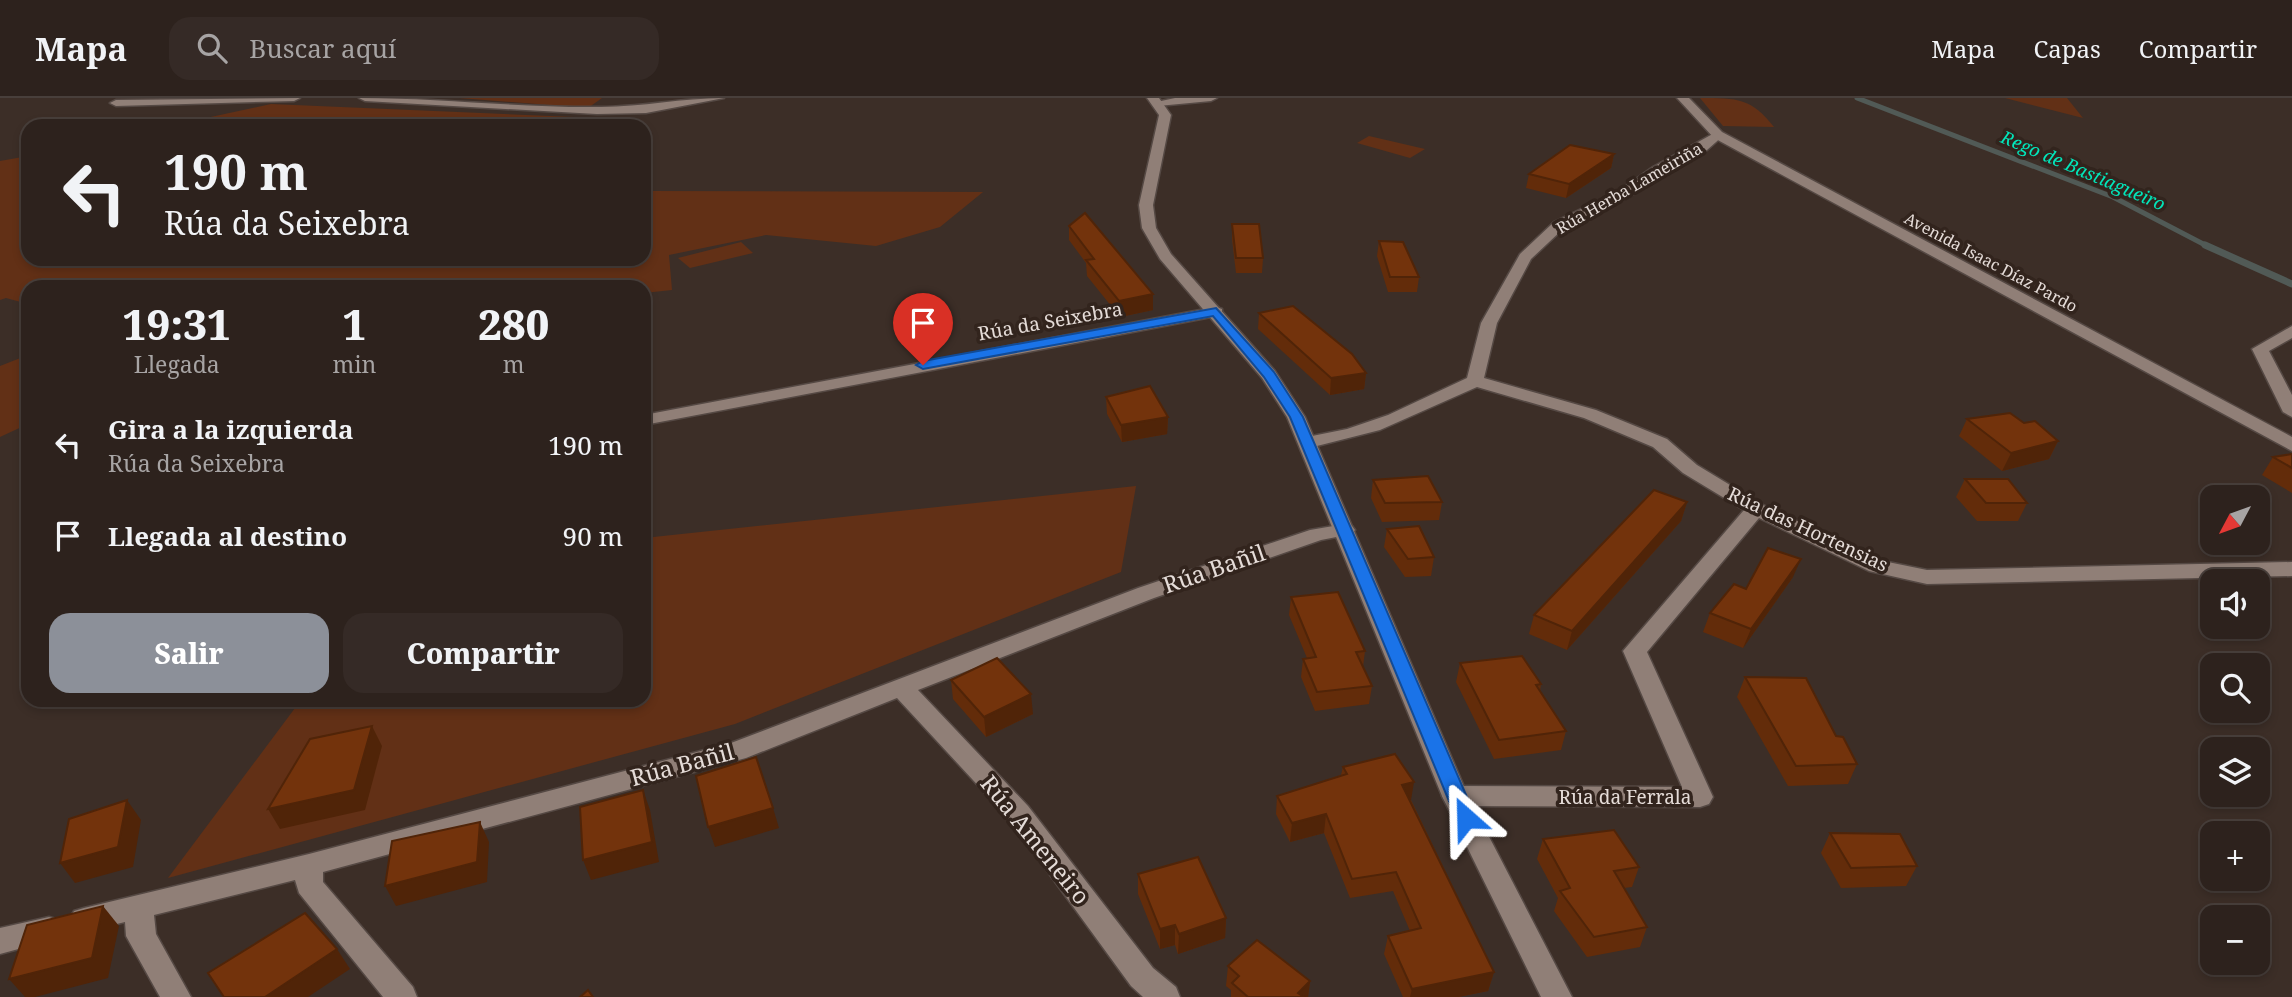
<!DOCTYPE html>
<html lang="es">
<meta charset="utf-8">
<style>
:root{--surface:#2d221d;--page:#352a26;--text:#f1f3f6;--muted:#a7a4a4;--line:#483f3b;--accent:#8c9099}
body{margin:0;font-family:"Noto Serif",serif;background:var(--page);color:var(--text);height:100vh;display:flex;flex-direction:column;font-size:26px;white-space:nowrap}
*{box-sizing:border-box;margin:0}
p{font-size:23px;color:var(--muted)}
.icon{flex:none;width:38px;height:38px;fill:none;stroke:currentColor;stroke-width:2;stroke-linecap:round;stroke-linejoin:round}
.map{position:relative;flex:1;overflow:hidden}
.panel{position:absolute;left:21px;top:182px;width:630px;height:427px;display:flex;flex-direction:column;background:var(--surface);border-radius:21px;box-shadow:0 4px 10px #0003,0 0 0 2px var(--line)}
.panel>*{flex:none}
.top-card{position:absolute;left:21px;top:21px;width:630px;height:147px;border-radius:21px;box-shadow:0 4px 10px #0003,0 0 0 2px var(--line);background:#2d221d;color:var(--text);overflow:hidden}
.needle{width:46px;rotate:229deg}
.tools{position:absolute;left:2200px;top:387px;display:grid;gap:14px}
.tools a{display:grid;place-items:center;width:70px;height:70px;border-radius:14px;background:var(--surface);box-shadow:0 4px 10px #0003,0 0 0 2px var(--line);font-size:35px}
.pin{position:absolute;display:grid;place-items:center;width:60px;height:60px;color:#fff;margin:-72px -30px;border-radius:50% 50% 50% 0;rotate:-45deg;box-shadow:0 0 7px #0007}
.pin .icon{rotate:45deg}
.me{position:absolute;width:77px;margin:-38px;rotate:335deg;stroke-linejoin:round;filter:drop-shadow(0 0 5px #0008)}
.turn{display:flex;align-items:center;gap:24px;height:147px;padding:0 28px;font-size:32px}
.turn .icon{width:91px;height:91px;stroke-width:2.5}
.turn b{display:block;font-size:49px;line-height:60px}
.eta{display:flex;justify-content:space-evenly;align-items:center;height:119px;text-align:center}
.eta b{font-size:42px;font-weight:800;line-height:49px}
.primary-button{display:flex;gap:14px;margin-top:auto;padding:14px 28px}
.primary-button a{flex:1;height:80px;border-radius:21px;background:var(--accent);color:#fff;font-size:28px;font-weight:800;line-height:80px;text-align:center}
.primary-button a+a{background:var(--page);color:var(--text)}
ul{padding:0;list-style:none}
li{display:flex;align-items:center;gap:21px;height:91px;padding:0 28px}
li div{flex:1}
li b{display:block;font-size:26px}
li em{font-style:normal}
header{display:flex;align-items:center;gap:42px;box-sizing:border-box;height:98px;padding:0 35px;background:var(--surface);border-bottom:2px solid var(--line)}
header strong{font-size:33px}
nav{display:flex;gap:38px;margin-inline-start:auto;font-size:24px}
.search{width:490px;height:63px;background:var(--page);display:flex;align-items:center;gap:18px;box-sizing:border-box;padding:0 24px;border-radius:21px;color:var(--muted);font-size:26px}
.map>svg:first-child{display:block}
.green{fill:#623016}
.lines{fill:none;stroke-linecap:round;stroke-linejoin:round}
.stream-far1{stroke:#515a56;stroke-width:5}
.stream{stroke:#515a56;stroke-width:7}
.street-casing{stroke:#554944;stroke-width:3}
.secondary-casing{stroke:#554944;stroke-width:3}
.street{fill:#907f77;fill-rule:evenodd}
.secondary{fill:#907f77;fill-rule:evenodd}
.wall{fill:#632c0a}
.shaded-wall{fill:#502408}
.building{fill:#73330c;stroke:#502408;stroke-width:2}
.route{fill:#1a73e8;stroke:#114b97;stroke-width:2}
.labels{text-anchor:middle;stroke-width:7;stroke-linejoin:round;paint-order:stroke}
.far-street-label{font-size:16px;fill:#e5dcd8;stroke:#32241d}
.far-water-label{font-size:18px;font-style:italic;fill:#02e6bb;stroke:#32241d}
.street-label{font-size:19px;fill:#e5dcd8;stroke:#32241d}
.near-street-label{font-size:23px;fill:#e5dcd8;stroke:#32241d}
</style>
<header>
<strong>Mapa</strong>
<div class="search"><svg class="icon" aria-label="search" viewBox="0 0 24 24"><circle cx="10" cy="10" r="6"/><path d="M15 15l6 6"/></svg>Buscar aquí</div>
<nav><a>Mapa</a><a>Capas</a><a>Compartir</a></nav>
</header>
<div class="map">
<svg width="2292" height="899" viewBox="0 0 2292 899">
<rect width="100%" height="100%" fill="#3c2e27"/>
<g class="green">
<polygon points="459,0 602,0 588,10"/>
<path d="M1700 0C1738 0 1751 0 1774 29L1723 28Z"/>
<polygon points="2005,0 2067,0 2083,20"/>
<polygon points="271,6 574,19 564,28 169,28"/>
<polygon points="1369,38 1425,51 1410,60 1357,45"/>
<polygon points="28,58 28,161 644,161 644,93 983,94 940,129 876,148 766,137 669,157 672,192 644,195 644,189 28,189 28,206 6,200 0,202 0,63"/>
<polygon points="741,144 753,155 690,170 678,160"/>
<polygon points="28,257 28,326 0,339 0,268"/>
<polygon points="1136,388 1121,474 735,626 168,780 301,602 644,602 644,440"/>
</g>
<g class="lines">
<polyline class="stream-far1" points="1857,0 2113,99 2209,149"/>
<polyline class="stream" points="2205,147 2292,186"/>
<g class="street-casing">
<g id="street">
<polygon points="300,0 294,3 116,8 110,5 116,2"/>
<path d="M359 0C440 0 520 10 601 9 642 9 682 0 724 0L646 15 597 16 365 3Z"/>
<polygon points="1175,0 1217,0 1211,3 1158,8 1152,5"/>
<polygon points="1718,33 1724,37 1707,52 1663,75 1629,99 1564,130 1531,161 1497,225 1484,280 1596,312 1667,341 1697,367 1763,407 1883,463 1927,472 2292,464 2292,478 1927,486 1869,473 1759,420 1647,554 1713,699 1709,706 1700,709 1455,708 1446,705 1442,698 1446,691 1455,688 1682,689 1623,553 1744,412 1683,375 1653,349 1584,320 1477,289 1380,332 1309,350 1300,344 1302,340 1347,331 1388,317 1467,280 1481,225 1520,156 1554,124 1619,93 1653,69"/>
<polygon points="1216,209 1222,211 1222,217 644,327 644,317"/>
<polygon points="2292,228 2292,240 2269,253 2292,297 2292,319 2283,314 2252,251"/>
<polygon points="1345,426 1352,428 1355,432 1352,436 1321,442 1154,500 918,592 1028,708 1153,870 1176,889 1180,899 1143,899 1131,888 1010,722 897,600 746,660 323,774 323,784 413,889 417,899 383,899 299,795 295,782 154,817 156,836 191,899 160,899 126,838 125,824 84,834 74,831 69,822 74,813 84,810 309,756 731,645 1138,490 1310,432"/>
<polygon points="49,819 59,822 64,831 59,840 0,856 0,830"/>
</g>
</g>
<g class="secondary-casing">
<g id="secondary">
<polygon points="1147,0 1159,0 1171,17 1153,107 1156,130 1171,156 1275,273 1305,319 1468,698 1572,899 1541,899 1442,698 1287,319 1262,280 1160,161 1142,130 1139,107 1159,17"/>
<polygon points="1677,0 1689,0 1722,34 2292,339 2292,353 1714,40"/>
</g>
</g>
<use href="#street" class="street"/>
<use href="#secondary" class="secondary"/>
</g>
<g class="wall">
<polygon points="1614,56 1611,70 1566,100 1526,90 1529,76"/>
<polygon points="1232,126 1263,160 1262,175 1236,175 1232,141"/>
<polygon points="1069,128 1153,196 1153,212 1120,219 1087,178 1086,165 1069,142"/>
<polygon points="1379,143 1419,179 1417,194 1388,194 1377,158"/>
<polygon points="1259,215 1366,275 1364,291 1330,297 1258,231"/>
<polygon points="1106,299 1168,319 1167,336 1122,344 1107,316"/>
<polygon points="1967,321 2024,325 2058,343 2049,361 2002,373 1959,338"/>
<polygon points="2292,356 2292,395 2262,377 2273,359"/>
<polygon points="1965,381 2027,405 2018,423 1977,423 1956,399"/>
<polygon points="1373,382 1442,404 1439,422 1382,424 1371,400"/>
<polygon points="1687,404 1681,423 1567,552 1529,536 1534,517"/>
<polygon points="1387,431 1434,459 1431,478 1405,479 1384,449"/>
<polygon points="1793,479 1743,550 1703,534 1710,515 1746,491"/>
<polygon points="1291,499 1365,553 1363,569 1372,588 1369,606 1315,613 1301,579 1303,561 1307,560 1289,517"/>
<polygon points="1460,565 1541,586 1540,593 1566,633 1561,652 1494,661 1456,584"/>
<polygon points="1745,579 1836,638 1857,666 1848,686 1788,688 1737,599"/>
<polygon points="951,582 1033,616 986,639 953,601"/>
<polygon points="1343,669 1411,702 1494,874 1488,893 1458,899 1403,899 1384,856 1388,838 1410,833 1393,793 1350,800 1324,735 1290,744 1276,716 1277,698 1341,677"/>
<polygon points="1830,735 1917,768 1906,788 1841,790 1821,755"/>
<polygon points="1543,741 1639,769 1632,789 1624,790 1647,829 1640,849 1587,859 1554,813 1558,800 1537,761"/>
<polygon points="1138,776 1226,820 1225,840 1178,856 1175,847 1160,851 1138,796"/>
<polygon points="1228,868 1310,883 1308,899 1231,899 1231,892 1226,888"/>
</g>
<g class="shaded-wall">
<polygon points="1614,56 1611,70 1566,100 1569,86"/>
<polygon points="1153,196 1153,212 1120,219 1119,203"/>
<polygon points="1366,275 1364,291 1330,297 1331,280"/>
<polygon points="1168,319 1167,336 1122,344 1121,327"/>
<polygon points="2058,343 2049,361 2002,373 2011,355"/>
<polygon points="1687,404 1681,423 1567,552 1572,533"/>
<polygon points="1801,461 1793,479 1743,550 1751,531"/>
<polygon points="1031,596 1033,616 986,639 984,619"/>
<polygon points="372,628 382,648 365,712 280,731 268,711"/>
<polygon points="1414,684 1411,702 1399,705 1402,687"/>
<polygon points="643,692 650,712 659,764 591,782 583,762"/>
<polygon points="127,702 141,722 133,769 75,785 60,765"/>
<polygon points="773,710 779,730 715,749 708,729"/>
<polygon points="1326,716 1324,735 1290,744 1292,725"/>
<polygon points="480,724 489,744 487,784 396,808 385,788"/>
<polygon points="103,808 119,828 108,880 35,899 25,899 9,881"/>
<polygon points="1226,820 1225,840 1178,856 1179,836"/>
<polygon points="1175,827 1175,847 1160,851 1160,831"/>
<polygon points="337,851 350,871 308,899 265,899"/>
<polygon points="1494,874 1488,893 1458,899 1410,899 1412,891"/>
<polygon points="1310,883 1308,899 1298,899 1298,895"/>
</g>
<g class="building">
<polygon points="1570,47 1614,56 1569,86 1529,76"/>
<polygon points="1085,115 1153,196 1119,203 1086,162 1094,161 1069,128"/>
<polygon points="1232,126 1259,126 1263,160 1236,160"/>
<polygon points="1379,143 1403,144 1419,179 1390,179"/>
<polygon points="1293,208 1352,256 1366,275 1331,280 1259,215"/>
<polygon points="1150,288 1168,319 1121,327 1106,299"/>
<polygon points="2010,315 2024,325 2035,323 2058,343 2011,355 1967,321"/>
<polygon points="2292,356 2292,370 2273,359"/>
<polygon points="1428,378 1442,404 1385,405 1373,382"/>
<polygon points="1965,381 2008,381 2027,405 1986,405"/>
<polygon points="1654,392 1687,404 1572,533 1534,517"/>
<polygon points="1419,428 1434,459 1408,461 1387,431"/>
<polygon points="1768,450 1801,461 1751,531 1710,515 1734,486 1746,491"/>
<polygon points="1338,494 1365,553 1356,554 1372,588 1317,594 1303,561 1316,559 1291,499"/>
<polygon points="1522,558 1541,586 1536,587 1566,633 1499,642 1460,565"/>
<polygon points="997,560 1031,596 984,619 951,582"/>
<polygon points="1745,579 1806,580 1836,638 1843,639 1857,666 1796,668"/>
<polygon points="372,628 354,692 268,711 310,641"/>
<polygon points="1395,656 1414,684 1402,687 1494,874 1412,891 1388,838 1421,830 1396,774 1352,781 1326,716 1292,725 1277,698 1347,676 1343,669"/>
<polygon points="756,659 773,710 708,729 696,678"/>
<polygon points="643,692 652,744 583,762 580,709"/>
<polygon points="127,702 118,749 60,765 69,721"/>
<polygon points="480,724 477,764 385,788 392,743"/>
<polygon points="1614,732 1639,769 1614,773 1647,829 1594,839 1560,793 1570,790 1543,741"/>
<polygon points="1830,735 1900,736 1917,768 1851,770"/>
<polygon points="1198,759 1226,820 1179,836 1175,827 1160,831 1138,776"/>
<polygon points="103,808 92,860 9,881 27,827"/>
<polygon points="305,815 337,851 265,899 224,899 208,875"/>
<polygon points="1257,842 1310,883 1298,895 1304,899 1248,899 1232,885 1239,878 1228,868"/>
<polygon points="588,892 593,899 580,899"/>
</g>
<polygon class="route" points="1216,210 1274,274 1303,319 1476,720 1473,726 1459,726 1456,720 1290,319 1264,279 1213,218 923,271 916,267 923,263"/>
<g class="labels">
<g class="far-street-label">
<text transform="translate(1629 90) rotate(-30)" y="6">Rúa Herba Lameiriña</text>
<text transform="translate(1991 164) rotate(28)" y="6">Avenida Isaac Díaz Pardo</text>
</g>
<g class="far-water-label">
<text transform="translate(2083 73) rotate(23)" y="6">Rego de Bastiagueiro</text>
</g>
<g class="street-label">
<text transform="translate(1050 223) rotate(-10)" y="7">Rúa da Seixebra</text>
<text transform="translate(1808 431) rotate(25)" y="7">Rúa das Hortensias</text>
<text x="1625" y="706">Rúa da Ferrala</text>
</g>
<g class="near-street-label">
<text transform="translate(1214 471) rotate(-19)" y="8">Rúa Bañil</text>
<text transform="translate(682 667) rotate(-15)" y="8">Rúa Bañil</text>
<text transform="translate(1035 742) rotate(51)" y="8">Rúa Ameneiro</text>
</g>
</g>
</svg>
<div class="tools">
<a><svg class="needle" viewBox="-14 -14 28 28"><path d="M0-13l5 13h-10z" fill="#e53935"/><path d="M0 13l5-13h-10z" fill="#a7a4a4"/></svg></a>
<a><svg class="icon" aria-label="sound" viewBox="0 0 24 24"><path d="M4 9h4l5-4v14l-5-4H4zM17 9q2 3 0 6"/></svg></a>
<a><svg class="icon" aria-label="search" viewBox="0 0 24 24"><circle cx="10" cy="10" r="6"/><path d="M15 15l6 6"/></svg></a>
<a><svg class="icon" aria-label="layers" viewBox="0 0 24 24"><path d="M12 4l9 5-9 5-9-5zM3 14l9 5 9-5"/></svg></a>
<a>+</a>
<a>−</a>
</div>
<div class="pin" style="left:923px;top:267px;background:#d93025"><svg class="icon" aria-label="arrive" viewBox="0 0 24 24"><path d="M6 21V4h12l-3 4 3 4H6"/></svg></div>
<svg class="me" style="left:1466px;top:720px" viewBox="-20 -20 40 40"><path d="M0-17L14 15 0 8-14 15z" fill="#1a73e8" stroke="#fff" stroke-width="4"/></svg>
<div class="top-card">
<div class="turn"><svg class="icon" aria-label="left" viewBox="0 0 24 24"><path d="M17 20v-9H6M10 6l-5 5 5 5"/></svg><div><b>190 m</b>Rúa da Seixebra</div></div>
</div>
<section class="panel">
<div class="eta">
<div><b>19:31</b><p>Llegada</p></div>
<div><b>1</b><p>min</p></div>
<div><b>280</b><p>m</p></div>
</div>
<ul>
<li><svg class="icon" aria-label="left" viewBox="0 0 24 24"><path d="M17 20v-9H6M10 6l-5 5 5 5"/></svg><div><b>Gira a la izquierda</b><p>Rúa da Seixebra</p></div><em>190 m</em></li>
<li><svg class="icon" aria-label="arrive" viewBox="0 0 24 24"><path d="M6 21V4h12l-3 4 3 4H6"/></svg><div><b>Llegada al destino</b></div><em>90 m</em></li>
</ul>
<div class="primary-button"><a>Salir</a><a>Compartir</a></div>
</section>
</div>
